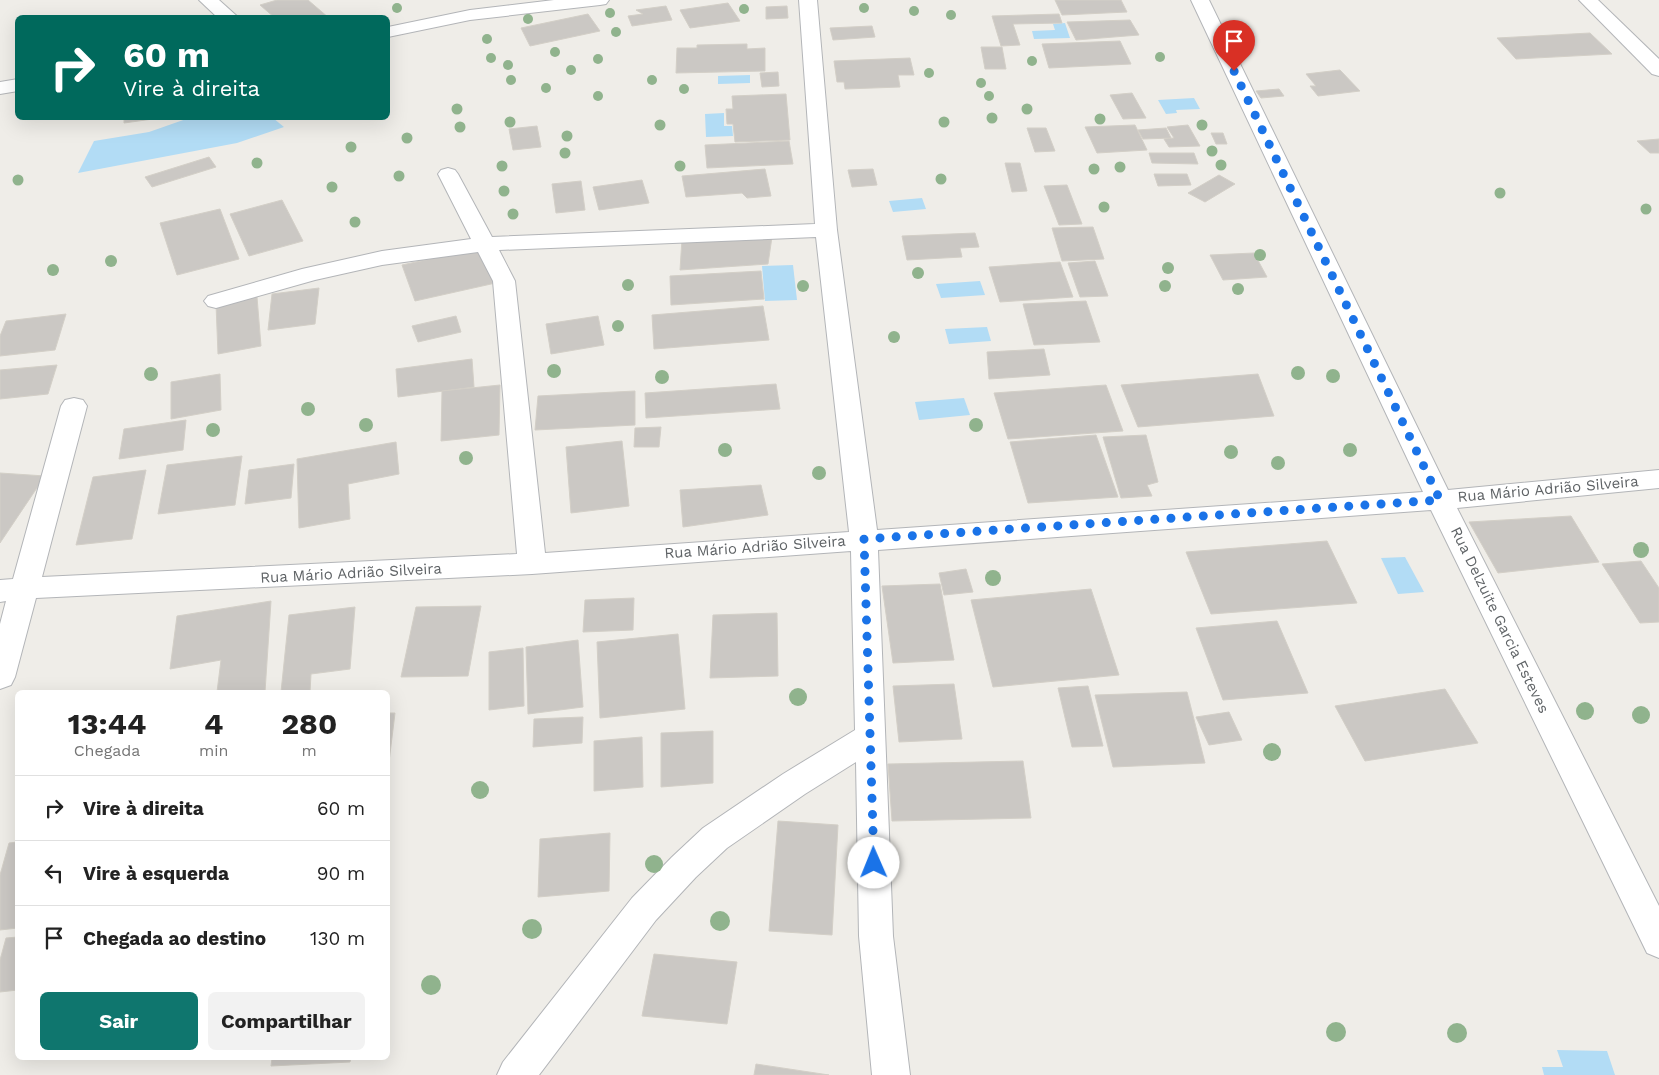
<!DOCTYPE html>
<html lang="pt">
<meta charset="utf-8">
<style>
:root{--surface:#fff;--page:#f2f2f2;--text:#222;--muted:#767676;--line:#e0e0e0;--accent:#0f766e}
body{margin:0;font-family:"Work Sans",sans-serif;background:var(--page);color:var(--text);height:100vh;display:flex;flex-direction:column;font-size:19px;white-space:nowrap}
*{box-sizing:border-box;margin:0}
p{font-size:16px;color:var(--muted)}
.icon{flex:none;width:28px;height:28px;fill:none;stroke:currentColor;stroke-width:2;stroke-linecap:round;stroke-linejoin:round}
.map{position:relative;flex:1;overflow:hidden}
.side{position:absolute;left:15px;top:690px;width:375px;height:370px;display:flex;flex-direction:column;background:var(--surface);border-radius:8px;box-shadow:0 5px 20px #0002}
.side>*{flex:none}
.hud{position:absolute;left:15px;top:15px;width:375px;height:105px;border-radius:8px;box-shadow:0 5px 20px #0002;background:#00695c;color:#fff;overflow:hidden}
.pin{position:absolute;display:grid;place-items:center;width:42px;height:42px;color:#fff;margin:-51px -21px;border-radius:50% 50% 50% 0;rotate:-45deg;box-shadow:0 0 5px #0007}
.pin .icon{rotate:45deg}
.me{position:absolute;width:55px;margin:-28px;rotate:359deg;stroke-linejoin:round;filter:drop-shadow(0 0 4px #0008)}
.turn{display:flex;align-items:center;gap:18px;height:105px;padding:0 25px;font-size:22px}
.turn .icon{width:65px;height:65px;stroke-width:2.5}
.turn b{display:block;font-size:35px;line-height:42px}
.eta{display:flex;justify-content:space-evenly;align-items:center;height:85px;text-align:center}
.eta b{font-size:30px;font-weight:700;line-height:35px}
.cta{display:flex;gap:10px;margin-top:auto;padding:10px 25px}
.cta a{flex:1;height:58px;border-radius:8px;background:var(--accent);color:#fff;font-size:20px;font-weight:700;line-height:58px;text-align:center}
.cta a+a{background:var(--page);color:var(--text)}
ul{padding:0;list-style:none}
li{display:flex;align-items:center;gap:15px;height:65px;padding:0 25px;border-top:1px solid var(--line)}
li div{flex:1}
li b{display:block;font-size:19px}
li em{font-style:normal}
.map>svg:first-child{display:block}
.water{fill:#b2dcf5}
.building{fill:#cbc8c4;stroke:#d3cfc7}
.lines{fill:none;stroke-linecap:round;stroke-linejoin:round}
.minor-casing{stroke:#b3b5b8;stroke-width:2}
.minor{fill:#fff;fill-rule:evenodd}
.tree{fill:#90b38d}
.route{stroke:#1a73e8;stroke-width:9;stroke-dasharray:0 16.2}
.labels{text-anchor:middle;stroke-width:4;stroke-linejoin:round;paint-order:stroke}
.street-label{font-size:15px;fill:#5f6366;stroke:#fff}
</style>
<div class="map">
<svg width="1659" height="1075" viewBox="0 0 1659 1075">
<rect width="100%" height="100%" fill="#efede8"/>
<g class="water">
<polygon points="1065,23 1070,38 1034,39 1032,31 1055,30 1053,24"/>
<polygon points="750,75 750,83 718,84 718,76"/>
<polygon points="1194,98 1200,109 1176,110 1177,113 1166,114 1158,100"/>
<polygon points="724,113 724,126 732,126 733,136 706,137 705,114"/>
<polygon points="189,118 273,118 284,127 237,143 78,173 94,141 149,132"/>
<polygon points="922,198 926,209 893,212 889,201"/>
<polygon points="793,265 797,300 765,301 762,266"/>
<polygon points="980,281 985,295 941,298 936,284"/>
<polygon points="987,327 991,341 949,344 945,329"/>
<polygon points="964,398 970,415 919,420 915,402"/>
<polygon points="1405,557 1424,592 1398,594 1381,558"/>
<polygon points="1557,1050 1607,1051 1615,1075 1544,1075 1542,1067 1563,1067"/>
</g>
<g class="building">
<polygon points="277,0 308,0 329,18 275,18 260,5"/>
<polygon points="1055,0 1121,0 1127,12 1062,15"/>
<polygon points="728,3 740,21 690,28 680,10"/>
<polygon points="666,6 672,20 632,26 628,16 643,14 636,10"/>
<polygon points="787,6 788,18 766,19 766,7"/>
<polygon points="588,14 600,31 530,46 521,28"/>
<polygon points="1059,14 1062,23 1013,24 1020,45 1001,46 992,16"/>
<polygon points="1130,20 1139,35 1076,40 1067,22"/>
<polygon points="872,26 875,37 833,40 830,28"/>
<polygon points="1590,33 1612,54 1516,59 1497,38"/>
<polygon points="1120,41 1131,64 1049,68 1042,44"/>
<polygon points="747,44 747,49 765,48 765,71 676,73 677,48 697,48 697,45"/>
<polygon points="981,47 1002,47 1006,69 985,69"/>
<polygon points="910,58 914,75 898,75 900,87 845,89 844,82 837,82 834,61"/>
<polygon points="1340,70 1360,91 1318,96 1310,86 1316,86 1306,74"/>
<polygon points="778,72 779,86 762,87 760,73"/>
<polygon points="1279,89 1284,96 1261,98 1256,91"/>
<polygon points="1132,93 1146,118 1123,119 1110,95"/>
<polygon points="786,94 790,140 735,142 733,124 727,124 726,109 733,109 732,96"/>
<polygon points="124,118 160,118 124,123"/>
<polygon points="1135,125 1147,150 1097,153 1085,127"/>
<polygon points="1188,125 1200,146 1169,147 1164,139 1174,138 1167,127"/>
<polygon points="537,126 541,147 513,150 509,129"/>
<polygon points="1027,128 1046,128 1055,151 1035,152"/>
<polygon points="1166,128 1171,138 1143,139 1138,130"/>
<polygon points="1211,133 1223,133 1227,144 1216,144"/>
<polygon points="1659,139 1659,153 1650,153 1637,141"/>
<polygon points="789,141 793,164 707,168 705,145"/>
<polygon points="1149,153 1194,153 1198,164 1152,163"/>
<polygon points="209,157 216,167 152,187 145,177"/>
<polygon points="1005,163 1020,163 1027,191 1012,192"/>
<polygon points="765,169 771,196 747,198 742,193 686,197 682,176"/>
<polygon points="873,169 877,185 852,187 848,170"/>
<polygon points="1154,174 1187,174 1191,185 1158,186"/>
<polygon points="1219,175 1235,184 1205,202 1188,193"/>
<polygon points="642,180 649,203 599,210 593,187"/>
<polygon points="581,181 585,210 556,213 552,184"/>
<polygon points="1067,185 1082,224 1059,225 1044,186"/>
<polygon points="282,200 303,241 249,256 230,214"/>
<polygon points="220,209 239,259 177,275 160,223"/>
<polygon points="1093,227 1104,259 1062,261 1052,228"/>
<polygon points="975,233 979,247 960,248 962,257 907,260 902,236"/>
<polygon points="772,237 768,264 680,270 682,239"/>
<polygon points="485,247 500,282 415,301 402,265"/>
<polygon points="1254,253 1267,277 1223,280 1210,255"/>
<polygon points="1095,261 1108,296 1080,297 1068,263"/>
<polygon points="1060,262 1073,297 1000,302 989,267"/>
<polygon points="761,271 764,299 671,305 670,276"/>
<polygon points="319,288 315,324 268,330 272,294"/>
<polygon points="257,297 261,346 218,354 216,304"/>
<polygon points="1086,301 1100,342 1034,345 1023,304"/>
<polygon points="763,306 769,340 654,349 652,315"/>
<polygon points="66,314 55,350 0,356 0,336 6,321"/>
<polygon points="456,316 461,332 418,342 412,326"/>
<polygon points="598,316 604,345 551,354 546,324"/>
<polygon points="1044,349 1050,375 989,379 987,352"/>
<polygon points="472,359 474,387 398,397 396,369"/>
<polygon points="57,365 48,394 0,399 0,370"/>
<polygon points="220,374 221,410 171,419 171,382"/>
<polygon points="1258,374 1274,416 1138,427 1121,385"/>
<polygon points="776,384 780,409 646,418 645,393"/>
<polygon points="500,385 499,435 441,441 442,391"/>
<polygon points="1106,385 1123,431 1008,439 994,393"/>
<polygon points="635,391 635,425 535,430 538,396"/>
<polygon points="186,420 183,450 119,459 124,429"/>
<polygon points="661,427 659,447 634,447 635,428"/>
<polygon points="1096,435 1118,497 1028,503 1010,442"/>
<polygon points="1146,435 1158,482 1147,485 1152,496 1121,498 1103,437"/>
<polygon points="622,441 629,506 571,513 566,447"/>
<polygon points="396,442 399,474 348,484 350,519 299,528 297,459"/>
<polygon points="242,456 235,505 158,514 167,465"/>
<polygon points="294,464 291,498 245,504 249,470"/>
<polygon points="146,470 132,539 76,545 93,477"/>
<polygon points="0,473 45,476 0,543"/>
<polygon points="761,485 768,515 683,527 680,490"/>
<polygon points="1571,516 1599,562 1498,573 1469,522"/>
<polygon points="1327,541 1357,603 1211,614 1186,552"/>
<polygon points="1641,561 1659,588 1659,622 1640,623 1602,564"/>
<polygon points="966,569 973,592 944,595 939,573"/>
<polygon points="940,584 954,660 893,663 882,586"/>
<polygon points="1091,589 1119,675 993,687 971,600"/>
<polygon points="634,598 633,630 583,632 585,600"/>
<polygon points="271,601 265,692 217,692 221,660 170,669 177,616"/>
<polygon points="481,606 468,676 401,677 416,607"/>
<polygon points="355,607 350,669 311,674 310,692 281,692 289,615"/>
<polygon points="777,613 778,676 710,678 713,615"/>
<polygon points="1277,621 1308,693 1223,700 1196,628"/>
<polygon points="678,634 685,709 600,718 597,642"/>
<polygon points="578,640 583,707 528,714 526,647"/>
<polygon points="523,648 524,706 489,710 489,652"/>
<polygon points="954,684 962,739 899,742 893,686"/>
<polygon points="1088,686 1103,746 1072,747 1058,688"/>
<polygon points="1445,689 1478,743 1365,761 1335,706"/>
<polygon points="1187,692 1205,763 1113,767 1095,695"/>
<polygon points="1229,712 1242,740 1209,745 1196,717"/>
<polygon points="388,713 395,713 388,770"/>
<polygon points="583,717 582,743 533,747 534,719"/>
<polygon points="713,731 713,783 661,787 661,733"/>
<polygon points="642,737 643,787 594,791 594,741"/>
<polygon points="1023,761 1031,818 892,821 888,764"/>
<polygon points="778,821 838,825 832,935 769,931"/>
<polygon points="610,833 609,891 538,897 540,839"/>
<polygon points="18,842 18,928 0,930 0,875 9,843"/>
<polygon points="18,937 18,990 0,992 0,960 6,938"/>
<polygon points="654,954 737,962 727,1024 642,1016"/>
<polygon points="272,1058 351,1058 350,1062 271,1066"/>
<polygon points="756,1064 829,1075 754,1075"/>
</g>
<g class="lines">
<g class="minor-casing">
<g id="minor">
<polygon points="199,0 219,0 239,18 218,18"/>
<polygon points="554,0 609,0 606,4 600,5 470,20 388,37 388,27 470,10"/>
<path d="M799 0H817L837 230 877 530 1423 492 1191 0H1209L1448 490 1659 470V488L1457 508 1659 906V958L1647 953 1431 510 878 550 893 936 910 1075H872L859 936 856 762 805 794 727 848 696 877 656 920 539 1075H497L503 1062 632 898 672 857 703 828 783 774 855 730 851 551 532 574 36 598 15 677 11 685 0 689V624L6 601 0 602V580L13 579 61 406 65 400 74 398 83 400 87 406 42 577 517 554 493 281 478 252 382 265 315 280 216 308 208 306 204 301 208 296 302 269 382 251 471 239 438 174 441 170 448 168 455 170 458 174 492 237 815 224ZM816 237 849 532 545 553 515 281 499 250Z"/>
<polygon points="1579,0 1598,0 1659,59 1659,76 1652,74"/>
<polygon points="18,79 18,91 0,94 0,82"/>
</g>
</g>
<use href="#minor" class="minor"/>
</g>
<g class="tree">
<circle cx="397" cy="8" r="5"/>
<circle cx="864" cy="8" r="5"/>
<circle cx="744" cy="9" r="5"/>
<circle cx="914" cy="11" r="5"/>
<circle cx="610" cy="13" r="5"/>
<circle cx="951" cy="15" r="5"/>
<circle cx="528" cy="19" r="5"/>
<circle cx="616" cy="32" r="5"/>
<circle cx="487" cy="39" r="5"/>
<circle cx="555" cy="52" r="5"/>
<circle cx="1160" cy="57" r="5"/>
<circle cx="491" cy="58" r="5"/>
<circle cx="598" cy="59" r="5"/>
<circle cx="1032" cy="61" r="5"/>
<circle cx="508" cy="65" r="5"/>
<circle cx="571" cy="70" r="5"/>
<circle cx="929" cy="73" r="5"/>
<circle cx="511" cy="80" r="5"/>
<circle cx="652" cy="80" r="5"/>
<circle cx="981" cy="83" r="5"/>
<circle cx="546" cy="88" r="5"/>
<circle cx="684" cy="89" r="5"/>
<circle cx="598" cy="96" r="5"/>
<circle cx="989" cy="96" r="5"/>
<circle cx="457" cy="109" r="5.5"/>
<circle cx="1027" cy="109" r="5.5"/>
<circle cx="992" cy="118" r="5.5"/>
<circle cx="1100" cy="119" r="5.5"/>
<circle cx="510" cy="122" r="5.5"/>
<circle cx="944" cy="122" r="5.5"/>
<circle cx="660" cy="125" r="5.5"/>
<circle cx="1202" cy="125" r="5.5"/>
<circle cx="460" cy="127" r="5.5"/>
<circle cx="567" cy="136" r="5.5"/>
<circle cx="407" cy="138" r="5.5"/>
<circle cx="351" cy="147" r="5.5"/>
<circle cx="1212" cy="151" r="5.5"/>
<circle cx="565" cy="153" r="5.5"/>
<circle cx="257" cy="163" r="5.5"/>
<circle cx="1221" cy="165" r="5.5"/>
<circle cx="502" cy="166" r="5.5"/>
<circle cx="680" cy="166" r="5.5"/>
<circle cx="1120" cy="167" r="5.5"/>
<circle cx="1094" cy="169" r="5.5"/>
<circle cx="399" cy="176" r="5.5"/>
<circle cx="941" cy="179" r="5.5"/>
<circle cx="18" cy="180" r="5.5"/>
<circle cx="332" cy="187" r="5.5"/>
<circle cx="504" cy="191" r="5.5"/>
<circle cx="1500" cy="193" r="5.5"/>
<circle cx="1104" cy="207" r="5.5"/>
<circle cx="1646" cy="209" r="5.5"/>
<circle cx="513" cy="214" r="5.5"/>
<circle cx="355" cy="222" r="5.5"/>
<circle cx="1260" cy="255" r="6"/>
<circle cx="111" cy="261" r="6"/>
<circle cx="1168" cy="268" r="6"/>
<circle cx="53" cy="270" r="6"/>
<circle cx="918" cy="273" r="6"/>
<circle cx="628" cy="285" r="6"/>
<circle cx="803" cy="286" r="6"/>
<circle cx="1165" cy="286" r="6"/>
<circle cx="1238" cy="289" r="6"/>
<circle cx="618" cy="326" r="6"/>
<circle cx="894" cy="337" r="6"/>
<circle cx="554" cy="371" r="7"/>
<circle cx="1298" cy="373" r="7"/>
<circle cx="151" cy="374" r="7"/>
<circle cx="1333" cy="376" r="7"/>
<circle cx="662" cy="377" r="7"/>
<circle cx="308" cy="409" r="7"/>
<circle cx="366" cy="425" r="7"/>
<circle cx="976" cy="425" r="7"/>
<circle cx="213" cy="430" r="7"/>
<circle cx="725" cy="450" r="7"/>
<circle cx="1350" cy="450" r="7"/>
<circle cx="1231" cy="452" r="7"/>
<circle cx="466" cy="458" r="7"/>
<circle cx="1278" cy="463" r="7"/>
<circle cx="819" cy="473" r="7"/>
<circle cx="1641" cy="550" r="8"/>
<circle cx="993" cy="578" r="8"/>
<circle cx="798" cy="697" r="9"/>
<circle cx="1585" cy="711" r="9"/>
<circle cx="1641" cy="715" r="9"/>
<circle cx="1272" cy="752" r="9"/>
<circle cx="480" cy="790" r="9"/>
<circle cx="654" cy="864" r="9"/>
<circle cx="720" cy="921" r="10"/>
<circle cx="532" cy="929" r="10"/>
<circle cx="431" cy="985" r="10"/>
<circle cx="1336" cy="1032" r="10"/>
<circle cx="1457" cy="1033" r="10"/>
</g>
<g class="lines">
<polyline class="route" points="874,863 864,539 1440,500 1234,71"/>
</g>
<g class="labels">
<g class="street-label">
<text transform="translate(1548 489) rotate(-5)" y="5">Rua Mário Adrião Silveira</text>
<text transform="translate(755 547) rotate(-4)" y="5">Rua Mário Adrião Silveira</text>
<text transform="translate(351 573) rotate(-3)" y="5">Rua Mário Adrião Silveira</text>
<text transform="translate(1500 620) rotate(64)" y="5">Rua Delzuite Garcia Esteves</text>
</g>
</g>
</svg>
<div class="pin" style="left:1234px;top:71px;background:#d93025"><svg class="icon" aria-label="arrive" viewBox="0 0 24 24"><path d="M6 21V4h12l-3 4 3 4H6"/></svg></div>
<svg class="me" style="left:874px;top:863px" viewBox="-20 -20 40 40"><circle r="19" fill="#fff"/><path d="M0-13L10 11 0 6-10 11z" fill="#1a73e8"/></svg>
<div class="hud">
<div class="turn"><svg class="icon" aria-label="right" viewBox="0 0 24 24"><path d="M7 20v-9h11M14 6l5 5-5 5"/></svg><div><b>60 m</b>Vire à direita</div></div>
</div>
<section class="side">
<div class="eta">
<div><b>13:44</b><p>Chegada</p></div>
<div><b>4</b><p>min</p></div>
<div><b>280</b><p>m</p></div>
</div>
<ul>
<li><svg class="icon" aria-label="right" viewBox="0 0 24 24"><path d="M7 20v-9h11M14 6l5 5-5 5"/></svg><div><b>Vire à direita</b></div><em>60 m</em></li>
<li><svg class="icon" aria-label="left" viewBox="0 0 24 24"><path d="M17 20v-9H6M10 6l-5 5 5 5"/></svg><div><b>Vire à esquerda</b></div><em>90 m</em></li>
<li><svg class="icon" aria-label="arrive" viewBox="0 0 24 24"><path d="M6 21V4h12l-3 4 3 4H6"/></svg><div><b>Chegada ao destino</b></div><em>130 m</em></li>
</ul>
<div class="cta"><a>Sair</a><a>Compartilhar</a></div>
</section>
</div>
